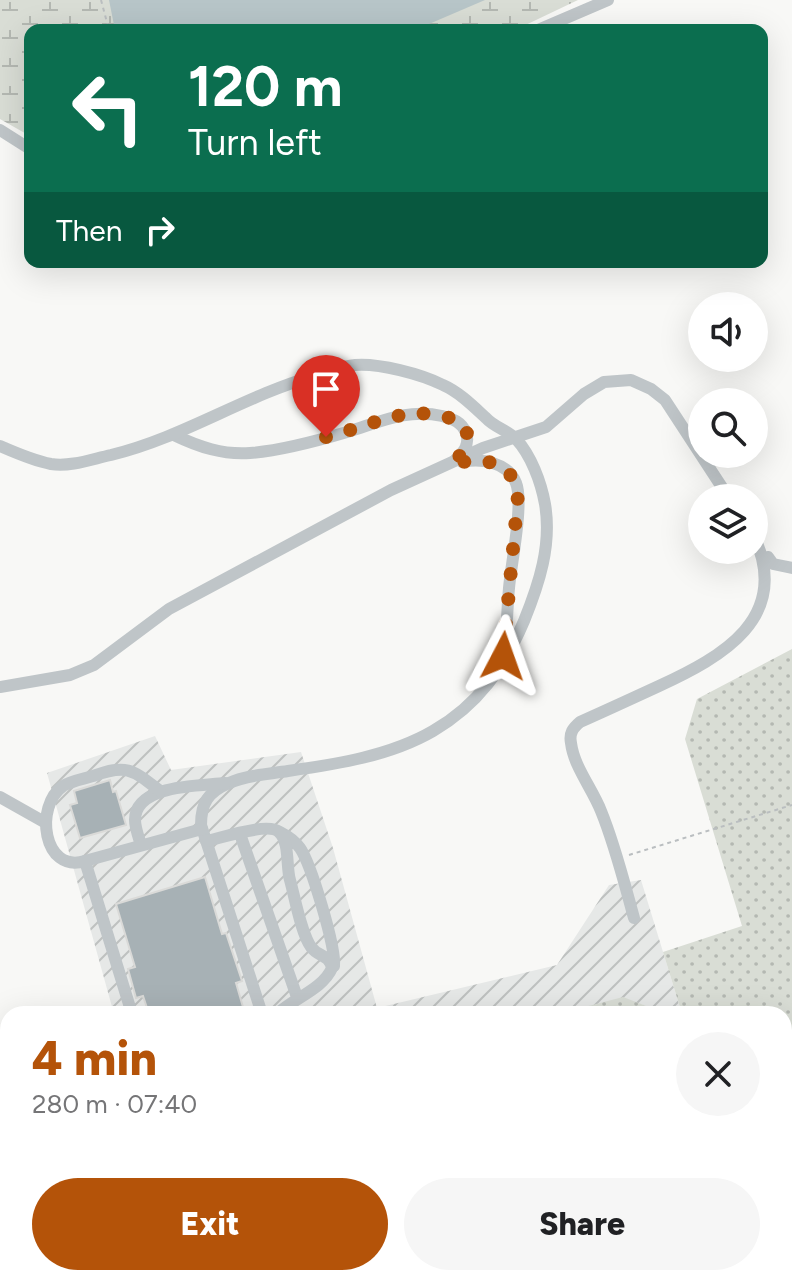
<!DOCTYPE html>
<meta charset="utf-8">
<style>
:root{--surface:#fff;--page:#f6f6f6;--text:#202124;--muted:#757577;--accent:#b45309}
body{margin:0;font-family:Figtree,sans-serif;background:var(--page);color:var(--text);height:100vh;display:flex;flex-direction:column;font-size:30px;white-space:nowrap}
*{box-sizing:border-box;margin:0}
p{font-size:26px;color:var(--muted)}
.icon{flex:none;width:44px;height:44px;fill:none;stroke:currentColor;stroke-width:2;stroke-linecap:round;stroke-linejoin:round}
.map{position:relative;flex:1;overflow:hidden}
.drawer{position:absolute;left:0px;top:1006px;width:792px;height:280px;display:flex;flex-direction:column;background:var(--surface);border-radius:24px 24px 0 0;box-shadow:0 8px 32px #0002}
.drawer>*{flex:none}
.top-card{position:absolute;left:24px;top:24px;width:744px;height:244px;border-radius:16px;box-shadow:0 8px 32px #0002;background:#0b6e4f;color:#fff;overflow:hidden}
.controls{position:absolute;left:688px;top:292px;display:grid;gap:16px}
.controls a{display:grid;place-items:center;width:80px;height:80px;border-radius:50%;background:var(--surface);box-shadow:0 8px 32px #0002;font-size:40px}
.pin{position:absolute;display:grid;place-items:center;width:68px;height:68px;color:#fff;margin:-82px -34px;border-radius:50% 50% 50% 0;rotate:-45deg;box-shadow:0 0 8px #0007}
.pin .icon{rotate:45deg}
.me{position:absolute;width:88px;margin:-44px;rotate:4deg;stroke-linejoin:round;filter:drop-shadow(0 0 6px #0008)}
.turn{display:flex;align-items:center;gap:28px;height:168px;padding:0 32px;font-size:36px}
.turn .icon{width:104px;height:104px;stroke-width:2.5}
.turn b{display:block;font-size:56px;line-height:68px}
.then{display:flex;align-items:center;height:76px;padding:0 32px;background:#0003;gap:16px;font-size:30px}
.round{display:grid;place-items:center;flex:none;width:84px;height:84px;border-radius:42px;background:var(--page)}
.summary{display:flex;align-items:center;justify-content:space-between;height:136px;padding:0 32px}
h1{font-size:48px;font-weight:800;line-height:60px;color:var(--accent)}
.action{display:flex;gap:16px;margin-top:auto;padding:16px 32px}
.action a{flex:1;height:92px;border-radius:48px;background:var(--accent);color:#fff;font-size:32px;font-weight:800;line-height:92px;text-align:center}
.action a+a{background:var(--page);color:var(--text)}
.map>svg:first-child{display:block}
.industrial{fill:url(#industrial-furrows)}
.grass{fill:url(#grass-dots)}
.wetland{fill:url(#wetland-marsh)}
.water{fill:#b7c5c8}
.building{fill:#a7b1b5;stroke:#dadad8;stroke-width:2}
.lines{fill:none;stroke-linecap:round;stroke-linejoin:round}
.major-casing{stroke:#b3b9bc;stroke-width:18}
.path{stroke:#babec0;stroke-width:2;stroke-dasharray:4 4;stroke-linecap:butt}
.minor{stroke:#bfc5c8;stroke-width:12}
.major{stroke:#fff;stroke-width:14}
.route{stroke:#b45309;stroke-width:14;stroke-dasharray:0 25.2}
</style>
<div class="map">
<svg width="792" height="1286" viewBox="0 0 792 1286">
<defs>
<pattern id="industrial-furrows" width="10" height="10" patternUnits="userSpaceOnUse" patternTransform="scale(2)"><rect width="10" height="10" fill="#e6e8e7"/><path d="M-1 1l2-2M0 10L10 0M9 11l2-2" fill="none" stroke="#bec1c0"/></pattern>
<pattern id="grass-dots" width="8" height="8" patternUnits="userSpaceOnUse" patternTransform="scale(2)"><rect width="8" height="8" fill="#d9ddd5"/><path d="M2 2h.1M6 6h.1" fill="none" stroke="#b4b8b2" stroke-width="1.8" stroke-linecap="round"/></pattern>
<pattern id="wetland-marsh" width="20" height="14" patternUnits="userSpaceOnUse" patternTransform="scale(2)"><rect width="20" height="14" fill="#d9ddd5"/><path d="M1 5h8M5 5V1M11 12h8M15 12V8" fill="none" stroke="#b4b8b2"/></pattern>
</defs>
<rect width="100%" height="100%" fill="#f8f8f6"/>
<polygon class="industrial" points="155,736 171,770 301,752 333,848 377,1008 557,965 609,885 641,880 682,1014 651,1014 649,1007 623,998 558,1014 114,1014 47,773"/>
<g class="grass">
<polygon points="792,649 792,1039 784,1040 784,1014 682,1014 663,952 742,926 685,739 697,699"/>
<polygon points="623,997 649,1007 651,1014 558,1014"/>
<polygon points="792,1069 792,1105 784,1105 784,1070"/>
</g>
<polygon class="wetland" points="0,0 578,0 515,30 30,30 30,136 0,119"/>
<polygon class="water" points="109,0 485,0 415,30 115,30"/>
<g class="building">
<polygon points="110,780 113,792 116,791 126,825 80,838 70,805 77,803 74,791"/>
<polygon points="205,877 222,934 226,933 242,981 236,983 245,1014 149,1014 143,996 136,998 128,969 135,967 116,904"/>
</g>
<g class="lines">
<g class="major-casing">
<g id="major">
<polyline points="784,1057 792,1056"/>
<polyline points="46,1286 67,1278"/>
</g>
</g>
<g class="path">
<polyline points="101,0 109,30"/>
<polyline points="629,855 792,805"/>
<polyline points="701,1286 701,1278"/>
</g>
<g class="minor">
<polyline points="538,30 608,0"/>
<polyline points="0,130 30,149"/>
<path d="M174 435C199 447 223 455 250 453 278 451 320 440 347 432 380 422 408 408 442 416 453 419 462 422 466 433 470 444 464 452 456 459"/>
<path d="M0 446C16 453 35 461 51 464 71 467 92 459 111 455 182 438 244 396 314 376 327 373 341 366 355 365 379 363 421 374 443 385 459 392 473 406 486 418 494 427 507 430 516 439 531 455 541 482 545 504 552 545 539 584 524 621 504 668 478 705 433 731 390 756 337 764 288 771 269 774 247 775 229 783 208 792 201 803 201 825L262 1014"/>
<path d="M462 462C481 458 508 462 516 483 524 503 511 564 509 588 507 611 507 634 503 657"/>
<polyline points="768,557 773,564 792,568"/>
<polyline points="0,687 70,675 94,665 169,609 391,490 483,448 546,427 584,394 604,382 631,380 651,389 665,400 729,498"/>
<polyline points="0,797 46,823"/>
<path d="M280 832C288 836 295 841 300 848 311 864 336 947 334 966"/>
<polyline points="240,834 297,997"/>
<path d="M206 841C221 838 269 822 279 832 290 842 286 867 290 880 295 898 301 933 311 947 318 957 329 954 332 968 323 989 294 998 277 1014"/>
<path d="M141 845C139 838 135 828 135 820 135 784 201 786 225 783"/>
<path d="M85 861C43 874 34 806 63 786 71 781 83 779 93 776 127 764 132 769 160 791"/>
<path d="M634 918C624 882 615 845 601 811 592 788 574 767 571 743 569 733 573 728 580 722 607 710 633 698 659 686 722 657 792 618 754 536"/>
<polyline points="132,1014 85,861 202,829"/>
<polyline points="0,1176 8,1174"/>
<polyline points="784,1196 792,1196"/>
<polyline points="529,1286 529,1278"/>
<polyline points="591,1286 592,1278"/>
</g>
<use href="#major" class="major"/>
</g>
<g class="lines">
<path class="route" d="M326 437C365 428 402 406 442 416 451 418 458 420 464 427 474 443 462 454 451 464 482 458 512 458 518 495L503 656"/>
</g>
</svg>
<div class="controls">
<a><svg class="icon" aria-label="sound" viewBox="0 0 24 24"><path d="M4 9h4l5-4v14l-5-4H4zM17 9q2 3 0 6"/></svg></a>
<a><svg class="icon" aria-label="search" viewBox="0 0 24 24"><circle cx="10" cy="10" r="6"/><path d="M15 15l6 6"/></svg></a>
<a><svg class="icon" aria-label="layers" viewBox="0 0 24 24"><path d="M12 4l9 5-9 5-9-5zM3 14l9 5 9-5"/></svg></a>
</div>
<div class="pin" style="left:326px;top:437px;background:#d93025"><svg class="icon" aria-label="arrive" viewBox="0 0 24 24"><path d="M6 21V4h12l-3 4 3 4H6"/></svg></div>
<svg class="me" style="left:503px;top:656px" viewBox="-20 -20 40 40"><path d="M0-17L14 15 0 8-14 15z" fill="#b45309" stroke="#fff" stroke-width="4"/></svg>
<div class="top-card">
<div class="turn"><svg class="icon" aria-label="left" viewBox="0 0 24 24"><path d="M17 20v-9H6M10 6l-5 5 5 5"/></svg><div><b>120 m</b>Turn left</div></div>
<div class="then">Then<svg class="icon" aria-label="right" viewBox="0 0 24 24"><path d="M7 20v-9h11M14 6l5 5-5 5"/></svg></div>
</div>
<section class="drawer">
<div class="summary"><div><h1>4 min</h1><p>280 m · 07:40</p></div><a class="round"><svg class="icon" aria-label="close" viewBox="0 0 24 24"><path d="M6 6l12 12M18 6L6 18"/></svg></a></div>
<div class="action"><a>Exit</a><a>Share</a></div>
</section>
</div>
